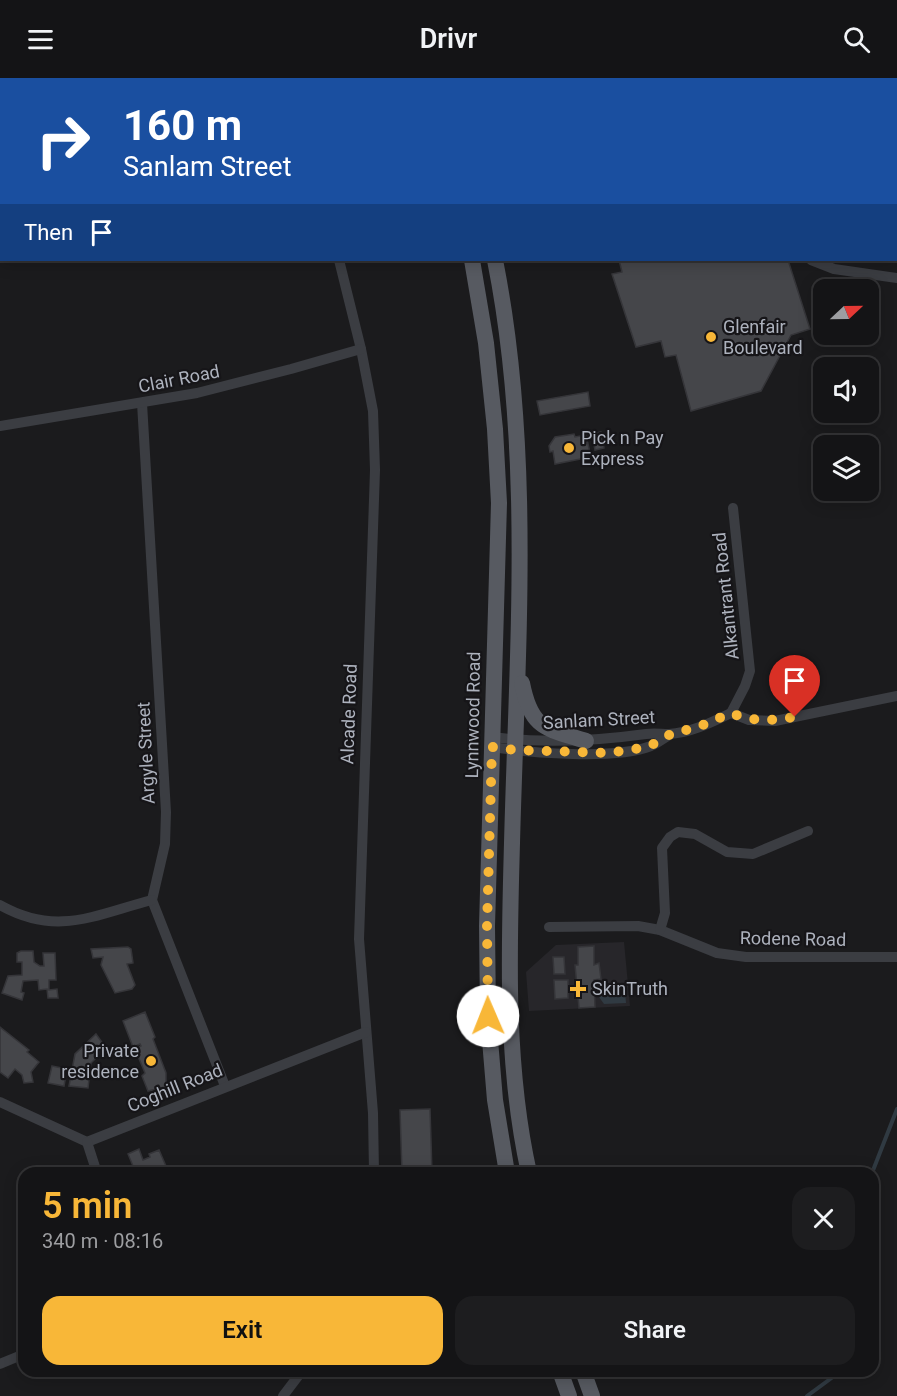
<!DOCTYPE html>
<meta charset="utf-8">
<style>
:root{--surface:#141416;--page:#1d1d1f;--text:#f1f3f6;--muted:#9d9ea1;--line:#333335;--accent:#f8b738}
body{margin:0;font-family:Roboto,sans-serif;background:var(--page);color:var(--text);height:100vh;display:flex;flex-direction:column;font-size:22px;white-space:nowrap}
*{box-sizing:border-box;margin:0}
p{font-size:20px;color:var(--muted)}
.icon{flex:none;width:33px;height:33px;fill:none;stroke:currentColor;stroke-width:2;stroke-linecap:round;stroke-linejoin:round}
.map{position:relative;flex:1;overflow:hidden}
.details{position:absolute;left:18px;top:1089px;width:861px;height:210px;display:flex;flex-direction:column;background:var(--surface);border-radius:18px;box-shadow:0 3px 15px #0003,0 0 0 2px var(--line)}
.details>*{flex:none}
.guide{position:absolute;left:0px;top:0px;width:897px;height:183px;box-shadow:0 3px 15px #0003,0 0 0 2px var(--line);background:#1a4fa0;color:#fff;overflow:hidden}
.needle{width:39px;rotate:68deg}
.buttons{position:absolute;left:813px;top:201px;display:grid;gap:12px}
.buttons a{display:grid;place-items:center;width:66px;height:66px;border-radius:12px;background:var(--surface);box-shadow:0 3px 15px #0003,0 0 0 2px var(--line);font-size:30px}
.pin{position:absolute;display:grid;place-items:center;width:51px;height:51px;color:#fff;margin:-62px -26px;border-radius:50% 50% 50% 0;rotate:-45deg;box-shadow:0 0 6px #0007}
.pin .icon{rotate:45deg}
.me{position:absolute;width:66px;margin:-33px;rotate:359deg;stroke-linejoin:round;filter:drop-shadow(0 0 4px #0008)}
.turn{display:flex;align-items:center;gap:21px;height:126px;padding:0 24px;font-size:27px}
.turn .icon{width:78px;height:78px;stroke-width:2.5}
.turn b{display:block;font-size:42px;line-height:51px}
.then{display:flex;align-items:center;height:57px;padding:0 24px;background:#0003;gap:12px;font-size:22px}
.round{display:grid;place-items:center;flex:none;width:63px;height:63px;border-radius:18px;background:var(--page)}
.summary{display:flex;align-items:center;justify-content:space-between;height:102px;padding:0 24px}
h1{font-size:36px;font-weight:600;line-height:45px;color:var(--accent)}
.action{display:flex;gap:12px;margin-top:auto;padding:12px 24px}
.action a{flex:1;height:69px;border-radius:18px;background:var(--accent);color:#111;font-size:24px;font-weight:600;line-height:69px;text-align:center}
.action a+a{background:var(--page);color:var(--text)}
header{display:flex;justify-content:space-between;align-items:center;height:78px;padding:0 24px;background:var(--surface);font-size:27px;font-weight:600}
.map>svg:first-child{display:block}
.built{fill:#27262a}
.water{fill:#303a42}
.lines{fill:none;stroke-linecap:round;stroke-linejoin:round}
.stream{stroke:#303a42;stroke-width:4}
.building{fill:#45464a;stroke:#353539;stroke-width:1.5}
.minor{stroke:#3b3d42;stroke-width:10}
.tertiary{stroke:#3b3d42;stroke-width:14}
.primary{stroke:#575a61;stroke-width:16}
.route{stroke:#f8b738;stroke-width:10;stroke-dasharray:0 18}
.poi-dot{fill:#f8b738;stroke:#161518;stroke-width:2}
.labels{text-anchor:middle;stroke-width:4.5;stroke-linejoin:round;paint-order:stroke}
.poi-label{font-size:18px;fill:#adb2bd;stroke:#161518;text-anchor:start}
.street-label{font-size:18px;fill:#adb2bd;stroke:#161518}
</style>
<header><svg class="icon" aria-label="menu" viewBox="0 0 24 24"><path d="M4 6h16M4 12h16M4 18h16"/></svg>Drivr<svg class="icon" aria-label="search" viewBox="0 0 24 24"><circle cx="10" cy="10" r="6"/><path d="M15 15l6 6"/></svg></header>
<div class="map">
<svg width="897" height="1318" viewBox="0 0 897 1318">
<rect width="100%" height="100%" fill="#1b1b1d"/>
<polygon class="built" points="624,864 630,928 529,933 526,894 556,867"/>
<polygon class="water" points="608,910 625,913 626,925 604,926 599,919 602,911"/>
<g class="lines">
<g class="stream">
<polyline points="872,1095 897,1031"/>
<polyline points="873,1207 876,1214 873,1225"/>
<polyline points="807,1318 841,1293"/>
</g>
</g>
<g class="building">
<polygon points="619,182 788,182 810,251 791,257 761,313 691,333 676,277 665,279 661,263 636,269 612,196 622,194"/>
<polygon points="588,314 590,328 540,337 537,323"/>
<polygon points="601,354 604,370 595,372 592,356"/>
<polygon points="574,356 575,359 586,357 591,379 555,386 553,373 550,374 549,368 555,359"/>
<polygon points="594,868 594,887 599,885 601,901 594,902 595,929 579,930 575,887 578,887 578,869"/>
<polygon points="128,869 131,871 133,885 127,886 135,907 132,911 115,915 101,887 103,879 93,880 91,871"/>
<polygon points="21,873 33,873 34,884 40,888 44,888 43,875 55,875 56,902 49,902 49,912 57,911 58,920 48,920 47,911 39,912 38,902 23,903 21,914 24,915 22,922 2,915 8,898 22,897 22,884 17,884 17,875"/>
<polygon points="553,879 564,879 565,896 554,896"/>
<polygon points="554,902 568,902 568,920 555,921"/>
<polygon points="145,934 155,959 153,961 166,995 166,1005 173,1005 176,1013 165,1018 161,1010 148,1013 142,998 145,995 135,971 141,968 140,966 133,969 123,943"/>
<polygon points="0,949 29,972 27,974 39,984 31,994 33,1004 24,1005 22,997 15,991 8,1000 0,994"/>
<polygon points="96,956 106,970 91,985 88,1010 69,1008 75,976"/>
<polygon points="52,988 67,991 64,1008 48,1005"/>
<polygon points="430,1031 432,1095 402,1095 400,1032"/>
<polygon points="139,1071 143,1082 150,1079 149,1076 159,1072 169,1095 154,1095 152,1090 147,1092 148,1095 135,1095 134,1092 127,1095 125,1091 133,1088 128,1076"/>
</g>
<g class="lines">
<g class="minor">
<polyline points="294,0 295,2"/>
<polyline points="743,0 743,2"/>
<polyline points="887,0 887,2"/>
<polyline points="896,25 897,28"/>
<polyline points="339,182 361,271 373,333 375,392 359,861 373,1035 374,1095"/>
<polyline points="811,182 834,191 897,200"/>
<polyline points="142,325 166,734 165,766 152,822 225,1008"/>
<polyline points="0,348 197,315 291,291 361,271"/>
<polyline points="731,635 745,608 750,593 733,430"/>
<path d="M493 659C544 666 595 663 646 656 654 655 661 656 669 656 691 655 712 644 731 635L749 642 775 643 897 618"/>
<path d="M492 669C531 675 615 682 651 668 658 665 664 660 671 656"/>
<path d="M0 827C57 859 94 837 152 822"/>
<polyline points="549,849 638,848 660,852 717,875 746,879 897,879"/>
<polyline points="660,852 665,835 662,770 670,759 678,754 695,756 727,774 753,776 808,753"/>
<polyline points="0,1024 87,1064 366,954"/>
<polyline points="87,1064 97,1095"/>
<polyline points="0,1286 24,1276"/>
<polyline points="283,1318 302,1293"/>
</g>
<g class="tertiary">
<polyline points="502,2 507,0"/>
<polyline points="0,138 2,137"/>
</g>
<g class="primary">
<polyline points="425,0 426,2"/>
<polyline points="457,0 457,2"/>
<polyline points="472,182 486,265 495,351 499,425 487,848 488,938 495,1022 507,1095"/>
<path d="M495 182C533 373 517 571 512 765 509 874 505 987 529 1095"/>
<path d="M522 605C531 651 545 650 586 663"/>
<polyline points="560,1293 569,1318"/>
<polyline points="583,1293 592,1318"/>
</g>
</g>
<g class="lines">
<path class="route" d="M488 938 487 848 492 669 515 672 578 674 608 675 648 669 671 656 698 649 731 635C753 644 772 643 795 639"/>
</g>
<g class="poi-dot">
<circle cx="711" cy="259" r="6"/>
<circle cx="569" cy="370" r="6"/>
<path d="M575 902h6v6h6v6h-6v6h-6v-6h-6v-6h6z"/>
<circle cx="151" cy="983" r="6"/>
</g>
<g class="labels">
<g class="poi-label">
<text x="723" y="255">Glenfair<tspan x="723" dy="21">Boulevard</tspan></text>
<text x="581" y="366">Pick n Pay<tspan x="581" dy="21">Express</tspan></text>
<text x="592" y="917">SkinTruth</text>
<text x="139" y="979" text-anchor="end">Private<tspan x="139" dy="21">residence</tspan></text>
</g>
<g class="street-label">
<text transform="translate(179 301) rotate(-11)" y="6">Clair Road</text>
<text transform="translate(726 518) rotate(-96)" y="6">Alkantrant Road</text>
<text transform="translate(349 636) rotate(-88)" y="6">Alcade Road</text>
<text transform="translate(473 637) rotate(-89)" y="6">Lynnwood Road</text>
<text transform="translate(599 642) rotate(-3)" y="6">Sanlam Street</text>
<text transform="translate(146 675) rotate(-93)" y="6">Argyle Street</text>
<text transform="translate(793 861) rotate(1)" y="6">Rodene Road</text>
<text transform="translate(175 1010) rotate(-22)" y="6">Coghill Road</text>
</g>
</g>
</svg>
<div class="buttons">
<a><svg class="needle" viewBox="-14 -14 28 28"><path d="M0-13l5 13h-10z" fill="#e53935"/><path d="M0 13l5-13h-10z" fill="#9d9ea1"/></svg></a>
<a><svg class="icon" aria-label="sound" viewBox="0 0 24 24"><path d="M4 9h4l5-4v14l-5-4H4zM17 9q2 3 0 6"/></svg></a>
<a><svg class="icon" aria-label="layers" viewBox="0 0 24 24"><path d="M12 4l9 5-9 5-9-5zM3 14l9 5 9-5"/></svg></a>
</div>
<div class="pin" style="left:795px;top:639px;background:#d93025"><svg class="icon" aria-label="arrive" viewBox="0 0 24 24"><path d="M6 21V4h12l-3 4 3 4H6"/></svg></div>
<svg class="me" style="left:488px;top:938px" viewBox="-20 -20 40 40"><circle r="19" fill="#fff"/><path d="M0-13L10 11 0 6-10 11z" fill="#f8b738"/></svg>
<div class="guide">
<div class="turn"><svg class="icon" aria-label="right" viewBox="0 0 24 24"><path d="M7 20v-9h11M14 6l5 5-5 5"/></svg><div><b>160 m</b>Sanlam Street</div></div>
<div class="then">Then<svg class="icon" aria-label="arrive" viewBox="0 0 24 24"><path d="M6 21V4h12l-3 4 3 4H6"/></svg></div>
</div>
<section class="details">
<div class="summary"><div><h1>5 min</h1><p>340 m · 08:16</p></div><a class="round"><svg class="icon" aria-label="close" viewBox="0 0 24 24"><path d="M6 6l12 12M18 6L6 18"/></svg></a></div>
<div class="action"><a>Exit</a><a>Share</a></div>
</section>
</div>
